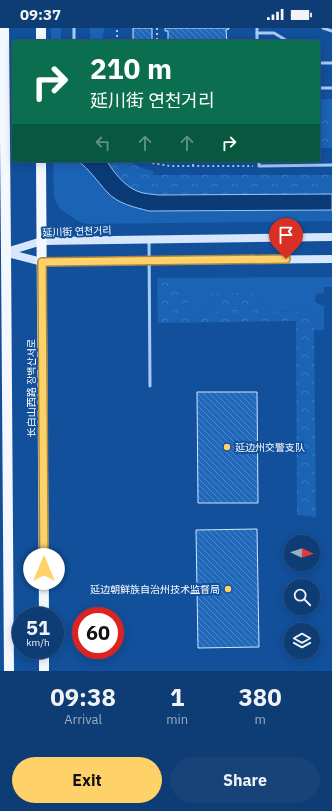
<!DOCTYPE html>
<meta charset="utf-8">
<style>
:root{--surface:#0e3c74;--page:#174379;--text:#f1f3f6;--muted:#9badc5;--line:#2e5686;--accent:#ffd169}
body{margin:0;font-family:"IBM Plex Sans","Noto Sans SC","Noto Sans KR",sans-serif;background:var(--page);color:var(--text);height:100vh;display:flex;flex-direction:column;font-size:15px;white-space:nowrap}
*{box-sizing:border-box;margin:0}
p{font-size:13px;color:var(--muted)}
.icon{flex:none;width:22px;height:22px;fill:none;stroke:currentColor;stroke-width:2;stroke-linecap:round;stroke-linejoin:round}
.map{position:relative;height:643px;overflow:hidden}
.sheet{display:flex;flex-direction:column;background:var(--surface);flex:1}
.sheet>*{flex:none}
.banner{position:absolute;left:12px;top:12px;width:308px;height:122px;border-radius:4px;box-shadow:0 2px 10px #0003,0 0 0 1px var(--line);background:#0b6e4f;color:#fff;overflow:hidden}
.needle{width:26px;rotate:93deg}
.tools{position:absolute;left:284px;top:507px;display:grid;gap:8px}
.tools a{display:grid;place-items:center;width:36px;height:36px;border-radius:50%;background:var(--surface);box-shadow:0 2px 10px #0003,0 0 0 1px var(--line);font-size:20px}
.speed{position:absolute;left:12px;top:579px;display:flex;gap:8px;font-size:20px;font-weight:700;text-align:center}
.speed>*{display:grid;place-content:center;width:52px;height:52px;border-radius:50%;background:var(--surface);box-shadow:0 2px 10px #0003,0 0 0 1px var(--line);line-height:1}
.speed small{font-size:10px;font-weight:400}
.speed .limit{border:6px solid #d22;background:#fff;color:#111}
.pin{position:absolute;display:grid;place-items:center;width:34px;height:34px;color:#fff;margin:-41px -17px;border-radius:50% 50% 50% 0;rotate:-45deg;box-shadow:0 0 4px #0007}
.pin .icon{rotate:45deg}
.me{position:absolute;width:44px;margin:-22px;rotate:0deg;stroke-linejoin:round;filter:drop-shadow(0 0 3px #0008)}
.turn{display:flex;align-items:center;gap:14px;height:84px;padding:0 12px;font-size:18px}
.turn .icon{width:52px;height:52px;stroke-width:2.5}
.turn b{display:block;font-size:28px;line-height:34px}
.lanes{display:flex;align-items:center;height:38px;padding:0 12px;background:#0003;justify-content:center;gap:20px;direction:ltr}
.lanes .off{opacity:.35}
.eta{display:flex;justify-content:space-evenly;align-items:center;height:68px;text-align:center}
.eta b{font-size:24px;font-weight:800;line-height:28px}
.action{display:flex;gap:8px;margin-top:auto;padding:8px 12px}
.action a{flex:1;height:46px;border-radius:24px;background:var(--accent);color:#111;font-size:16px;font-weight:800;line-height:46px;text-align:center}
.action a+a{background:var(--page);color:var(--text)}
.status{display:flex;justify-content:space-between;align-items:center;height:28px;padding:0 20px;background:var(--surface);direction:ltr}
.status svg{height:11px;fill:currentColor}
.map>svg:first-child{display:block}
.green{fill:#1a63b5}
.forest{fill:url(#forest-crowns)}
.water{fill:#0b3b77;stroke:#98c6f7}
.building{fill:url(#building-back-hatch);stroke:#cee4fe}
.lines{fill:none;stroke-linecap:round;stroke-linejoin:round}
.path{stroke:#a6cbf4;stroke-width:2;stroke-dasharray:2 3;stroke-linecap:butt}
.service{stroke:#a6cbf4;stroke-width:3}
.secondary{stroke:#d6e7fd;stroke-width:8}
.primary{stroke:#f3f8ff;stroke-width:10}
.route-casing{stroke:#a68844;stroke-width:10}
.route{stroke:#ffd169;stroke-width:7}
.poi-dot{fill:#ffd169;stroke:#12509b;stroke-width:1.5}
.labels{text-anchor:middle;stroke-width:4;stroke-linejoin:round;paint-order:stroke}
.street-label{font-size:10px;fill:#fff;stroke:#12509b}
.poi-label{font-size:10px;fill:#fff;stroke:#12509b;text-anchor:start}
</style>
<div class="status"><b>09:37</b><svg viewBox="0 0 49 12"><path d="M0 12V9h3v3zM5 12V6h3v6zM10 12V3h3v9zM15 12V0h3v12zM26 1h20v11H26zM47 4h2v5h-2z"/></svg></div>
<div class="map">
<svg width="332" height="643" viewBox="0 0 332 643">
<defs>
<pattern id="forest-crowns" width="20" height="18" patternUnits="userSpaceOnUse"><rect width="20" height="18" fill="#1a63b5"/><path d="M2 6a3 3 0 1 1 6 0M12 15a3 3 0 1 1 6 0" fill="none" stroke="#3c7ac0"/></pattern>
<pattern id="building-back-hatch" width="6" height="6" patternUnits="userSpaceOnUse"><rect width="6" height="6" fill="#2068ba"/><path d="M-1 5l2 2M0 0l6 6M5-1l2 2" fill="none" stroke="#4d86c8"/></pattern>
</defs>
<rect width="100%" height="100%" fill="#12509b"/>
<g class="green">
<polygon points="90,0 104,0 102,14 90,14"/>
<rect x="318" y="71" width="14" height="12"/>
<polygon points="53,132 77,132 84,137 107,165 149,183 332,182 332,193 89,196 82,195 75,191 61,182 57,176 54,169"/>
<polygon points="332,249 332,259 324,259 324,265 316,266 315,274 324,278 324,302 314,302 313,284 258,283 257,266 205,265 214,271 222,275 222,283 188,285 185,289 179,289 180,279 189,274 180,260 180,250"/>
</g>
<g class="forest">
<rect x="51" y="0" width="10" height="14"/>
<polygon points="332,76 332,120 318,120 318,83 331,83"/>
<path d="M106 132H129C136 138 144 141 153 143V147H332V166L159 167C152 166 143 166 137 163 123 157 114 144 106 132Z"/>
<polygon points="157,250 180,250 180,260 193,266 189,274 180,279 180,289 185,289 188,285 221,283 222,275 214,271 204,265 257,265 259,283 313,284 314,302 316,489 297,487 296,293 158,295"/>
</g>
<path class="water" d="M77 132H106C114 144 123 157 137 163 143 166 152 166 159 167L332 166V182L149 183C134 179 118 176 107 164 97 153 89 141 77 132Z"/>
<g class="building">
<rect x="133" y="0" width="19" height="13"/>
<polygon points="165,0 229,0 229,1 226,2 227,14 168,14 168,3 165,3"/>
<polygon points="197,364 257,364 258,475 198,475"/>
<polygon points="257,501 259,619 198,620 196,502"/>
</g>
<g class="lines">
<g class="path">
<polyline points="157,0 157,14"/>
<polyline points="117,14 117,0"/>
<polyline points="143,132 152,135 170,138 253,138"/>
<polyline points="193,138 193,132"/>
</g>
<g class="service">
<polyline points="74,0 74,14"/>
<polyline points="257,0 257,14"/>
<polyline points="323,0 332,3"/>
<polyline points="257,5 274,5 289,14"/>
<polyline points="318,35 332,35"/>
<polyline points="318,60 332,60"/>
<polyline points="259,132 259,138 332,137"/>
<polyline points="149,212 150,358"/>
</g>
<g class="secondary">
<polyline points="6,224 42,213 332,209"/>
<polyline points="7,225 42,234 332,231"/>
</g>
<g class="primary">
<polyline points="4,0 6,224 9,643"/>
<polyline points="41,0 41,14"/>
<polyline points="41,132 44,588"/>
<polyline points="44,622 44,643"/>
</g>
</g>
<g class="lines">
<g class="route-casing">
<polyline id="route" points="44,541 42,234 286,231"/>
</g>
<use href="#route" class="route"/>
</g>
<g class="poi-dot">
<circle cx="227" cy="419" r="4"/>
<circle cx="228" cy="561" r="4"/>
</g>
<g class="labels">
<g class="street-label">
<text transform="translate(77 203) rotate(-2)" y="4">延川街 연천거리</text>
<text transform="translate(31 360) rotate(-90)" y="4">长白山西路 장백산서로</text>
</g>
<g class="poi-label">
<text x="235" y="423">延边州交警支队</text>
<text x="220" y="565" text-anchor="end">延边朝鲜族自治州技术监督局</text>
</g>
</g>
</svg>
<div class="tools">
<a><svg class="needle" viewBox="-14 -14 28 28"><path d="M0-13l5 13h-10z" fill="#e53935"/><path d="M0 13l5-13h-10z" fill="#9badc5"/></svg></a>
<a><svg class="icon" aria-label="search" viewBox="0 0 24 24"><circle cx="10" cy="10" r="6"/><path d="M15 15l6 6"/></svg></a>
<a><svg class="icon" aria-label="layers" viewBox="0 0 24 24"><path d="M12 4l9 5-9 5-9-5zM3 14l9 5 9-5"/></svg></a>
</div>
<div class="speed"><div>51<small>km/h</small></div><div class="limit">60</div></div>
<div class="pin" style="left:286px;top:231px;background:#d93025"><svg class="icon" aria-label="arrive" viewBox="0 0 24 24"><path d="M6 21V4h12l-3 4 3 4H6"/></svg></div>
<svg class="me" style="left:44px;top:541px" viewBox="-20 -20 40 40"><circle r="19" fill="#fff"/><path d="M0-13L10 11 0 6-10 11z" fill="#ffd169"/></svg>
<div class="banner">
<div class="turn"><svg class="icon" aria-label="right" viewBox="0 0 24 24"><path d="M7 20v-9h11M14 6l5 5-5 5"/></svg><div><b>210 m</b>延川街 연천거리</div></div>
<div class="lanes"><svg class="icon off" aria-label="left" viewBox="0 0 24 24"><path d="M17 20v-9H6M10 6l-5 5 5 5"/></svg><svg class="icon off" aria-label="ahead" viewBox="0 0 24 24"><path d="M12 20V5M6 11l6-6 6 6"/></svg><svg class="icon off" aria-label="ahead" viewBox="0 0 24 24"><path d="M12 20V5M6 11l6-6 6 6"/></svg><svg class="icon" aria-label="right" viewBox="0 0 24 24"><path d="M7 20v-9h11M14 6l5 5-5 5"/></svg></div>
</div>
</div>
<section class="sheet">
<div class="eta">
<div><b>09:38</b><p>Arrival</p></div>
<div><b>1</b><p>min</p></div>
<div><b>380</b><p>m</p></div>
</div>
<div class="action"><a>Exit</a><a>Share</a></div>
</section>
